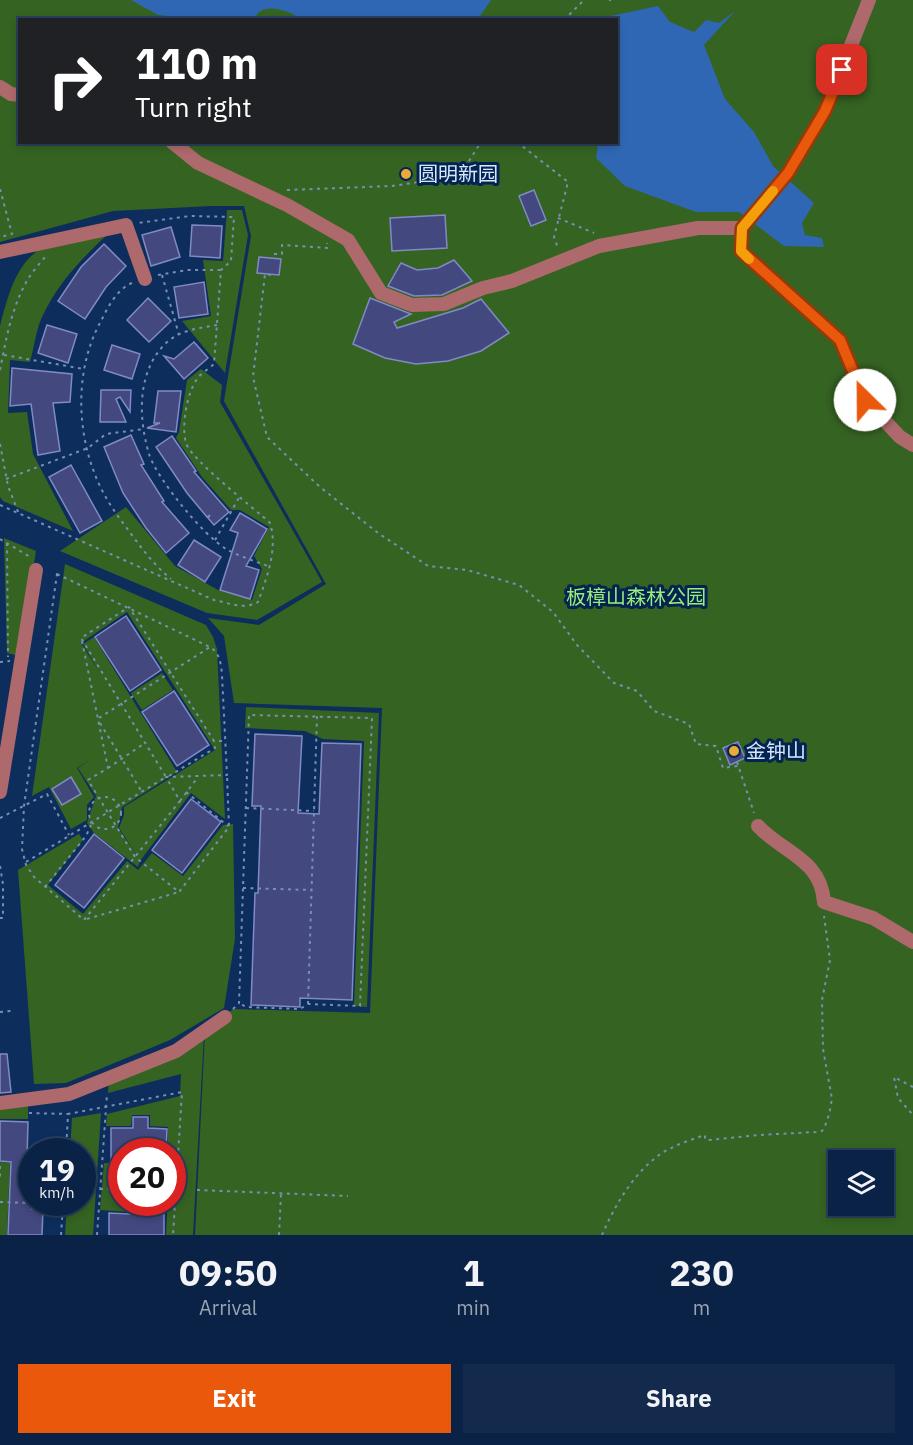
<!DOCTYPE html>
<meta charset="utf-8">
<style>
:root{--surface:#0a2245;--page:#132a4c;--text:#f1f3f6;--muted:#99a4b3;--line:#2a3f5e;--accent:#ea580c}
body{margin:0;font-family:"IBM Plex Sans","Noto Sans SC",sans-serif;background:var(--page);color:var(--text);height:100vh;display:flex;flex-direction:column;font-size:22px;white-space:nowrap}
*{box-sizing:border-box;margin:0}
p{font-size:20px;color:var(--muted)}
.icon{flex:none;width:33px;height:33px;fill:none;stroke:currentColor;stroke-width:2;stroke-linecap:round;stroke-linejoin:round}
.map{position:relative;height:1235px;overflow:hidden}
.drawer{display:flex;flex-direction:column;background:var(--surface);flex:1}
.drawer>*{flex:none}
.guide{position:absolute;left:18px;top:18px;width:600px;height:126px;border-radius:0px;box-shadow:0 3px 9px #0003,0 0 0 2px var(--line);background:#202124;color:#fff;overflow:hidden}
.tools{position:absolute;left:828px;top:1150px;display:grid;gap:12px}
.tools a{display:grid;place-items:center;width:66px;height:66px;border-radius:0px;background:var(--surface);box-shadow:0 3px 9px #0003,0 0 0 2px var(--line);font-size:30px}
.speed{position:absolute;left:18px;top:1138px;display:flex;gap:12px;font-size:30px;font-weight:700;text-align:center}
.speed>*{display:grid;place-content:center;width:78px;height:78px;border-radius:50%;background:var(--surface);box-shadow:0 3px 9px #0003,0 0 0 2px var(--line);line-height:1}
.speed small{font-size:15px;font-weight:400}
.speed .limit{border:9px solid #d22;background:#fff;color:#111}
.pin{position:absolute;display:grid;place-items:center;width:51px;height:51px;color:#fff;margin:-26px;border-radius:12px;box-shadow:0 3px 9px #0006}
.me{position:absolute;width:66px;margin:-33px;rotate:337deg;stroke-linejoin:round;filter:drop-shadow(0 0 4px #0008)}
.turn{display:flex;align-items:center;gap:21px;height:126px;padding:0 18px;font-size:27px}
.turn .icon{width:78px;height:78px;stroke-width:2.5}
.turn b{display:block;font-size:42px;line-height:51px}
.eta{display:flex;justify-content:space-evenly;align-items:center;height:102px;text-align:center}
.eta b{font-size:36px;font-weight:800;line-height:42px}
.cta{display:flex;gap:12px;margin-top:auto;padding:12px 18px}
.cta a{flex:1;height:69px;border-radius:0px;background:var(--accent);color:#fff;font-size:24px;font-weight:800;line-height:69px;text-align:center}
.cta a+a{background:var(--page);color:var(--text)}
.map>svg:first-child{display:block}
.green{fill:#356322;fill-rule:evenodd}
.water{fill:#3067b4}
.building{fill:#43487f;stroke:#818ac6;stroke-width:1.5}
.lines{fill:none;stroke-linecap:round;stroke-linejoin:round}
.path{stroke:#778fb1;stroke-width:2;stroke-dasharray:3 4.5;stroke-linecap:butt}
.minor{stroke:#ae696c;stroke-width:14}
.route-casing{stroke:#983908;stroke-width:15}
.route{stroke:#ea580c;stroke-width:10}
.slow{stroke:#f59e0b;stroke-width:10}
.poi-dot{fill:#eaaa38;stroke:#032450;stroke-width:2}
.labels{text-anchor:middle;stroke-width:6;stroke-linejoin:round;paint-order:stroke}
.poi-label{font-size:20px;fill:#d6e6fe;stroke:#032450;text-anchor:start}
.park-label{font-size:20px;fill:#9aeb7b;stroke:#032450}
</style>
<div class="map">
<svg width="913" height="1235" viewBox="0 0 913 1235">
<rect width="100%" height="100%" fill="#0d2e5c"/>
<g class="green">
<path d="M0 0H913V1235H195L205 1032 233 1009 370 1013 382 708 234 703 224 636 208 618 259 625 326 584 224 401 251 236 244 206H211L113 211 0 242ZM20 20H616V142H20ZM838 1161H884V1206H838Z"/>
<polygon points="227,210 242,210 248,235 225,373 182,321 211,316 203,260 223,261"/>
<path d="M108 234C81 259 58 283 42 317 36 330 34 348 30 362L10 360 8 413 27 412 33 454 73 531 3 501 0 497V326C7 299 15 265 40 249 48 243 95 236 108 234Z"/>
<polygon points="201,369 222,385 220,402 322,582 257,620 207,613 60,551 126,507 175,566 218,590 252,600 262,569 254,556 269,527 240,510 231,510 202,477 176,438 179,432 187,380"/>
<polygon points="4,538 36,551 19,656 7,653"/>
<path d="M65 564 206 625 213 637 217 649 225 819 191 793 140 861 138 867 94 833 87 823 96 796 78 768 91 759 77 768 94 797 87 805V820L71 829 49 787 32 796ZM127 612 215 750 124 807V815L119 828 138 857 118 828 122 807 177 772 94 637 83 644 100 673 81 643Z"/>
<polygon points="162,673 173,690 142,710 131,693"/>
<polygon points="246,707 379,713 367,1007 354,1006 364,741 323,739 305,731 245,728"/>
<polygon points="233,824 235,939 224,1008 170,1040 66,1083 34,1084 18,870 79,834 83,840 48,885 83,914 127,861 138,870 152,853 183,876 223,825"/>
<polygon points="204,1034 193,1235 166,1235 167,1213 147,1213 148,1203 172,1203 172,1152 168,1152 168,1127 150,1126 150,1115 132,1115 131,1126 106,1126 107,1114 180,1096 181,1074 108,1093 109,1080"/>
<polygon points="28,1102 28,1119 0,1119 0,1106"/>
<polygon points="101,1113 93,1235 65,1235 67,1203 82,1203 82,1152 70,1152 72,1118"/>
<polygon points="0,1162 10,1163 7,1235 0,1235"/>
<polygon points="104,1163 121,1163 122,1203 129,1203 129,1212 100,1210"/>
</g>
<g class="water">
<path d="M131 0H491L478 19H301C291 11 260 0 255 19H197L158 15Z"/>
<polygon points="658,6 670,22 694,32 706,20 719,23 735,11 704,45 725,99 754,132 773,166 814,203 802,223 805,235 822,238 824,247 784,246 739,212 696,212 625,186 596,158 598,143 616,142 616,20 606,19 611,16"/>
</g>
<g class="building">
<polygon points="534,190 546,220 531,226 519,196"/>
<polygon points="445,215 447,248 392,251 390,218"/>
<polygon points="192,225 222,226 220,258 190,256"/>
<polygon points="171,227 180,257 151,266 142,235"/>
<polygon points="104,244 126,266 106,287 85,319 58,301 81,267"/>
<polygon points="259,257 281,259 279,275 257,273"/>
<polygon points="454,260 472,281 442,295 414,296 388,286 401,263 417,270 438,268"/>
<polygon points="204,282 208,314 179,318 174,287"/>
<polygon points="148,298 171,321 149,342 127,320"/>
<polygon points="370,298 411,314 394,322 397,328 463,308 481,299 509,333 481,351 448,361 416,364 385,358 353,344"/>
<polygon points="47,325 77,334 68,363 38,353"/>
<polygon points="194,342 208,358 184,379 164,356 174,359"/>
<polygon points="112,345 140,354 132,379 104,370"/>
<polygon points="12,368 72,374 70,402 53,403 60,451 38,455 31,404 10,406"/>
<polygon points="101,390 131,390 130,412 120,397 116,399 126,422 100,422"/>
<polygon points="158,391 181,391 176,432 147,428 160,423 154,423"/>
<polygon points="131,435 144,464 141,465 164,501 162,502 189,533 166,553 146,528 123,493 104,447"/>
<polygon points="172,436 196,471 194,472 229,512 214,525 208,518 210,515 207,517 187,493 156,447"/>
<polygon points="71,465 102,521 80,533 49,477"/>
<polygon points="240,513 267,529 246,566 259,570 250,599 220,590 238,533 230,530"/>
<polygon points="194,540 221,557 205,582 178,565"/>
<polygon points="126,616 161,670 130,691 95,637"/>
<polygon points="174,691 209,745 177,766 142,712"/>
<polygon points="255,734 302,736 298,813 319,814 322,743 361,744 352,1000 300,998 300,1007 251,1005 255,893 258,893 261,806 252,806"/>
<polygon points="738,742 745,758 730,765 723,748"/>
<polygon points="71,777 81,794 62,805 52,789"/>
<polygon points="191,799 221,822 182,873 152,850"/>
<polygon points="94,834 124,858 84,908 55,885"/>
<polygon points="0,1054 7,1054 11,1092 0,1093"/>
<polygon points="133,1117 148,1117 148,1128 167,1129 166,1152 122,1152 122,1162 111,1161 111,1128 133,1128"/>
<polygon points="0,1121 28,1122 27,1159 32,1160 32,1209 43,1209 42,1235 8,1235 11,1162 0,1161"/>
<polygon points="131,1203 146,1203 146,1214 164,1214 164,1235 109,1235 109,1213 130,1214"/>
</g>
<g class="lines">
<g class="path">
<polyline points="609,0 611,0"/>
<polyline points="564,20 584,0"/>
<polyline points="517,142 568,182 554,237 558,248"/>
<polyline points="0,189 12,234 0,237"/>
<polyline points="287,190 392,186 426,181 453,173 469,161 481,142"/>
<polyline points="558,218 594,233"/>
<polyline points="274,254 282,254 282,245 328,248 327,243"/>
<polyline points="158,275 188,270 221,270"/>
<polyline points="162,275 179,335"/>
<polyline points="271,275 265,274 253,377 267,437 320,487 378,533 428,566 467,570 519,585 553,612 577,645 614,683 637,691 654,711 689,724 696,744 716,746 723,768 738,766"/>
<path d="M132 283C117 289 108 307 101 321 76 366 76 425 94 472 102 494 115 513 129 531 142 549 154 565 171 579"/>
<path d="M217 325C200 328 180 330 166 343 137 371 138 417 149 454 157 479 203 535 226 549 239 556 254 561 268 566"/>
<polyline points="4,355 84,369"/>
<path d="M0 370C6 339 12 306 28 279 33 271 40 263 46 256"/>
<polyline points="0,444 8,486 19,514"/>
<polyline points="6,479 88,448 106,434 144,429"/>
<path d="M0 505 214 600C229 603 244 610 258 602 267 577 278 549 270 523 254 508 191 460 186 443 181 426 187 393 197 379 201 373 209 369 214 364L221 270 231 261 234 217 190 216 138 223"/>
<polyline points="0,539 32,558"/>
<polyline points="215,540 240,496"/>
<polyline points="7,543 8,657"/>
<path d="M57 574 210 647C220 653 221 664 222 675L227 775 166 777 180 801 84 920 34 877 26 865 22 849 24 806Z"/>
<polyline points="82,641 108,768 88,780 135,857 179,892 229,827 227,775"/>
<polyline points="0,662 10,661"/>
<polyline points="99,718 210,647"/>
<polyline points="100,723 142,792"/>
<polyline points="737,762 754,813"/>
<polyline points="108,768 145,743"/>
<polyline points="169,776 215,748 214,741"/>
<polyline points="186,792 228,826"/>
<circle cx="105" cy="813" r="16"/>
<polyline points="180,801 198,777"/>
<polyline points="246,808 314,811"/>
<polyline points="0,818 47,794 69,835"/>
<polyline points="26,862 166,777 81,638 129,607 214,741 226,741"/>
<polyline points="0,866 3,884 3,918 0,918"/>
<polyline points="45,887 86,836 91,825"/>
<polyline points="243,888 311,890"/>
<polyline points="87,919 179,892"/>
<polyline points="308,1004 317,716"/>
<polyline points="233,1009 239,1003 249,715 372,718 360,1006 308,1004 300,1009 246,1007 239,1003"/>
<polyline points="0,1012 11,1011"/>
<polyline points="913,1087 894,1077 898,1098 913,1115"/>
<polyline points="29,1113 68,1114"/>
<polyline points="66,1152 68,1114 182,1092 173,1235"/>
<polyline points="0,1166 0,1179"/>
<polyline points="100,1189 122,1189"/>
<polyline points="197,1190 348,1196"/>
<polyline points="0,1202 63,1204"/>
<polyline points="61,1235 63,1205"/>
<polyline points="97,1235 107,1094"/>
<polyline points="279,1235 281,1194"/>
<path d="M602 1235C615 1205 634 1172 662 1153 675 1145 690 1140 705 1135V1139L708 1140 759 1135 816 1132 822 1131 825 1126 829 1115 832 1099 823 1049 822 1000 830 960 824 916"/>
</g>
<g class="minor">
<polyline points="869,0 825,111 788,173 742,228 741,251 840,340 865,400 900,437 913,445"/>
<polyline points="0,87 11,94 20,95"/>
<polyline points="172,142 198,163 287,205 348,240 381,293 412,305 444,304 483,288 512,281 599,246 698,228 742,228"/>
<polyline points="0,252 126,225 145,279"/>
<polyline points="0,792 36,570"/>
<path d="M758 826C783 853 821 859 824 902L873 918 913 942"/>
<polyline points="0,1103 69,1094 176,1051 225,1017"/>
</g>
</g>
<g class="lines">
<g class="route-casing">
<polyline id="route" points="842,70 825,111 788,173 742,228 741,251 840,340 865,400"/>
</g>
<use href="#route" class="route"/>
<polyline class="slow" points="749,259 741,251 742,228 773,191"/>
</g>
<g class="poi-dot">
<circle cx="406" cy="174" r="6"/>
<circle cx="734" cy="751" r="6"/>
</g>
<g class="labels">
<g class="poi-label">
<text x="418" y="181">圆明新园</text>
<text x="746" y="758">金钟山</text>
</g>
<g class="park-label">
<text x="636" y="604">板樟山森林公园</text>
</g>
</g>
</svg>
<div class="tools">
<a><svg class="icon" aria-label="layers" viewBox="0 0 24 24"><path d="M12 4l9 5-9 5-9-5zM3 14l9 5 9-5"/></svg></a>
</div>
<div class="speed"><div>19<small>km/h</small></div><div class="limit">20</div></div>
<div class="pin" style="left:842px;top:70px;background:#d93025"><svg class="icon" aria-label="arrive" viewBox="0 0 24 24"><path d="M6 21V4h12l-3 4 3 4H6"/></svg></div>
<svg class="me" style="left:865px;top:400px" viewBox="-20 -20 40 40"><circle r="19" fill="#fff"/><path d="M0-13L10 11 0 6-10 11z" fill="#ea580c"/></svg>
<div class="guide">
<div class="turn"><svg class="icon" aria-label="right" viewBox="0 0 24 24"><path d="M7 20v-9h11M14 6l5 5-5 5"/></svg><div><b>110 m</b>Turn right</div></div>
</div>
</div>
<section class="drawer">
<div class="eta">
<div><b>09:50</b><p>Arrival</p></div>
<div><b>1</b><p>min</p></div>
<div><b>230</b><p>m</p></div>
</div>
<div class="cta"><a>Exit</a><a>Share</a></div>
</section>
